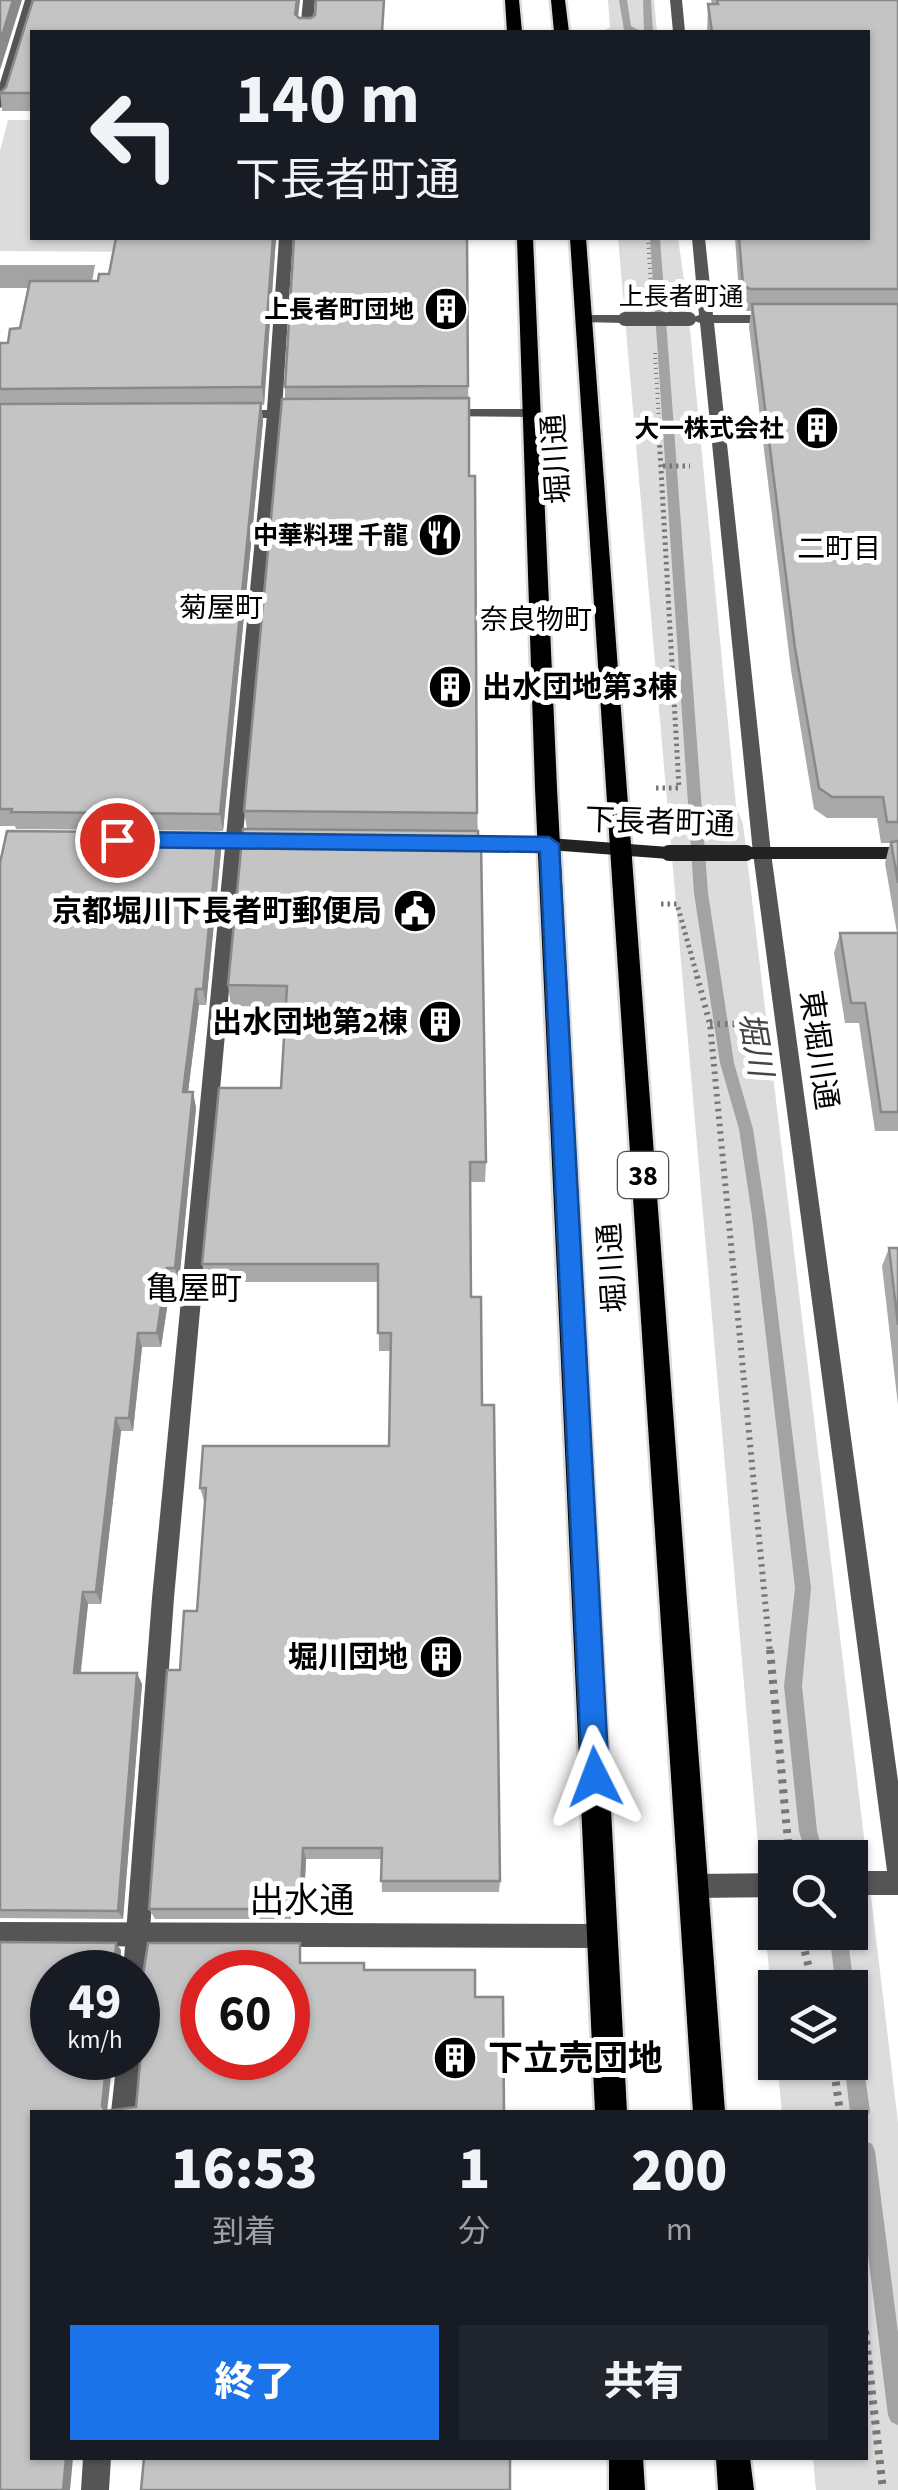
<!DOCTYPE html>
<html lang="ja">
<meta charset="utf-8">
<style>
:root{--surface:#171b24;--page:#20242c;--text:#f1f3f6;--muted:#9ea1a6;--accent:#1a73e8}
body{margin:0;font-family:"Source Sans 3","Noto Sans JP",sans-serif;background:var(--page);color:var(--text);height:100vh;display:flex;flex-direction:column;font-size:38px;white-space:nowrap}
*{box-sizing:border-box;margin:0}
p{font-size:32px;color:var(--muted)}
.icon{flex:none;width:55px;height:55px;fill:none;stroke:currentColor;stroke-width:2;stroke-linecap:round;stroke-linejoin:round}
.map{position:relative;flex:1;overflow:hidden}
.details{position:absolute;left:30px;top:2110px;width:838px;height:350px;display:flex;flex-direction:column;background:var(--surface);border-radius:0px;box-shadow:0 2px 8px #0004}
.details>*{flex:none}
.hud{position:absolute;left:30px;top:30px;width:840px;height:210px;border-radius:0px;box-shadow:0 2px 8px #0004;background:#171b24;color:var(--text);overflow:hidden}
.controls{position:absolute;left:758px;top:1840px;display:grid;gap:20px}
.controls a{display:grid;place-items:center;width:110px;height:110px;border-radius:0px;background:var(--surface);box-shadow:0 2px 8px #0004;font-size:50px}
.speed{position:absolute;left:30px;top:1950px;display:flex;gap:20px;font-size:50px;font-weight:700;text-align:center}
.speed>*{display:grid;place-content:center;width:130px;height:130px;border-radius:50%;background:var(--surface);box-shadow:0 2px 8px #0004;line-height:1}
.speed small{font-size:25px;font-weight:400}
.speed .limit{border:15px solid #d22;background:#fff;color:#111}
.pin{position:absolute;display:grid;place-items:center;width:85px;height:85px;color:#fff;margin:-42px;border:5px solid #fff;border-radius:50%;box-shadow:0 2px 10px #0007}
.me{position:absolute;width:110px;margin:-55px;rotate:357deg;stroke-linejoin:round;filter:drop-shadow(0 0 8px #0008)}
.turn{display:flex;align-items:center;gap:35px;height:210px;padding:0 40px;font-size:45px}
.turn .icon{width:130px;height:130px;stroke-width:2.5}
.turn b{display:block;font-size:70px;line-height:85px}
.eta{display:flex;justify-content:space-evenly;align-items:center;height:170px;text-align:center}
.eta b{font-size:60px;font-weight:800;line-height:70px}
.cta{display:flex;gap:20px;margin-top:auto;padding:20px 40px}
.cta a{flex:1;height:115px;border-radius:0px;background:var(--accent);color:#fff;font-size:40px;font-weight:800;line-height:115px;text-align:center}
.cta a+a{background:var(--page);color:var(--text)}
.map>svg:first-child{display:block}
.green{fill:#dcdcdc;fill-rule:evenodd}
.water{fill:#a3a3a3}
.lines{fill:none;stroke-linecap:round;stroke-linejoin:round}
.stream{fill:#a3a3a3;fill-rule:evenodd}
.primary-casing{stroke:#dbdbdb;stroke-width:5}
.path-far3{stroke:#777;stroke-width:4;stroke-dasharray:1 4;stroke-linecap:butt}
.path-far2{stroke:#777;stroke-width:5;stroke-dasharray:2.5 4;stroke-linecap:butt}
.path-far1{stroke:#777;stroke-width:6;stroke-dasharray:2.5 5;stroke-linecap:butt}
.path{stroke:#777;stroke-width:8;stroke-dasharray:4 6;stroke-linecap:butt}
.lane{fill:#555;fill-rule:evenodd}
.street{fill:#555;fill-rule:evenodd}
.secondary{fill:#222;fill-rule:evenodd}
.primary{fill:#000;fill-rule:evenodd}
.street-bridge{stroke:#555;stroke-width:14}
.secondary-bridge{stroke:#222;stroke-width:16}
.wall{fill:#a9a9a9}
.shaded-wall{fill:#898989}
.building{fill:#c4c4c4;stroke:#898989;stroke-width:2.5;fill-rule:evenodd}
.route{fill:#1a73e8;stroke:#114b97;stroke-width:2.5}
.labels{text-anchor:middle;stroke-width:10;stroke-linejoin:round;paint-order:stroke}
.far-street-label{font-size:25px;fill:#000;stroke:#fff}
.far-poi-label{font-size:25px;font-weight:bold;fill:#000;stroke:#fff;text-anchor:end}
.far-neighbourhood-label{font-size:28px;fill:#000;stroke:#fff}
.shield{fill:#fff;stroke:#4c4c4c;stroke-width:2.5}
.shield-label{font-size:28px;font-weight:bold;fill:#000}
.street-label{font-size:30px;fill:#000;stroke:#fff}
.poi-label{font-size:30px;font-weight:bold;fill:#000;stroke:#fff;text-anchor:end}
.water-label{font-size:32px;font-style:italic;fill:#444;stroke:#fff}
.neighbourhood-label{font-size:32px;fill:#000;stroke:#fff}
.near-street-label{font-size:35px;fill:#000;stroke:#fff}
.near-poi-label{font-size:35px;font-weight:bold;fill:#000;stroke:#fff;text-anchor:start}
</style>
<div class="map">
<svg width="898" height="2490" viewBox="0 0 898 2490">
<rect width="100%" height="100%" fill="#fff"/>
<g class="green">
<polygon points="608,0 654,0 657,32 602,32 610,27"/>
<polygon points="8,120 32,120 32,238 151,238 149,252 0,251 0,151"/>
<path d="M618 238H678L688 309 736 806 743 824 898 2122V2490H816L813 2458H865V2112H782L777 2063 850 2062V1988H775V2040ZM775 1858H850V1932H775Z"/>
</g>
<polygon class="water" points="0,265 95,265 91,288 0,288"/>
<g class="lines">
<g class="stream">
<polygon points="619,0 627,0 631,26 642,32 624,30"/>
<polygon points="643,0 651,0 653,32 644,32"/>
<polygon points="650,238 660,238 708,893 734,1063 753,1129 766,1216 811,1588 802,1686 817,1831 825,1858 807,1858 799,1831 784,1686 795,1588 752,1216 739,1129 720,1063 694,893"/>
<polygon points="829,1932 847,1932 854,1988 850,1995 850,1988 836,1988"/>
<polygon points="850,2022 857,2024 859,2031 870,2112 865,2120 865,2112 850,2112 844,2062 850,2062"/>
<polygon points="865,2141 872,2144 875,2151 898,2333 898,2425 891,2422 888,2415 865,2230"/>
</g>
<g class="primary-casing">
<g id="primary">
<polygon points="505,0 519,0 522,32 507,32"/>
<polygon points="551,0 565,0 569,32 554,32"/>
<polygon points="517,238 533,238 557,788 627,2112 595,2112 535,788"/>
<polygon points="570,238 586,238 725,2112 693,2112"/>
<polygon points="609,2458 643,2458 645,2490 609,2490"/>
<polygon points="716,2458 750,2458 754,2490 718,2490"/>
</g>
</g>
<g class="path-far3">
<polyline points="648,238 651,286"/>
<polyline points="655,353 660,437"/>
</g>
<g class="path-far2">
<polyline points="663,466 690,466"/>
<polyline points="656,788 679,788 659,434"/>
<polyline points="661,904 677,904 698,979"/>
</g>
<g class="path-far1">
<polyline points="697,976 710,1024 770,1653"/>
<polyline points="710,1024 749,1024"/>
</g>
<g class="path">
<polyline points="770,1650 789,1852"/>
<polyline points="800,1932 814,1988"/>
<polyline points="833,2062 840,2112"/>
<polyline points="865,2331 883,2490"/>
</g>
<g class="lane">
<polygon points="25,0 37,0 6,104 0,108 0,83"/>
<polygon points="274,411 281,415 174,1598 147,1972 144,1981 138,1983 138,1972 123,1972 152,1598 267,415"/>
<polygon points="138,2049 142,2058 137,2112 111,2112 117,2058 138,2058"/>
<polygon points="83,2458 111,2458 109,2490 81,2490"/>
</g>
<g class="street">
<polygon points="303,0 315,0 312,32 300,32"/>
<polygon points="670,0 682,0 685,32 673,32"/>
<polygon points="279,238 293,238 282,410 308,410 315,414 308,418 237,418 232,417 232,411 267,410"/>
<polygon points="692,238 705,238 713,315 777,315 784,319 777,323 714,323 771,853 898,1781 898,1895 850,1895 850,1871 887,1871 753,853 700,323 689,319 699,315"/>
<polygon points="584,315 625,315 632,319 625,323 579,322 579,316"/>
<polygon points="442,409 533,409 540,413 533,417 437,416 435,413"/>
<polygon points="196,834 267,834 276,840 267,846 196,846 187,840"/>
<polygon points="456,835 549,838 558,844 549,850 456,847 447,841"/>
<polygon points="775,1873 775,1897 693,1898 684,1895 681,1886 684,1877 693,1874"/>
<polygon points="0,1922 603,1924 612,1927 615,1936 612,1945 603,1948 0,1946"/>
</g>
<g class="secondary">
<polygon points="549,838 669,847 678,853 669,859 549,850 540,844"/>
<polygon points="746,847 898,847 898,859 746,859 737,853"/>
</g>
<use href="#primary" class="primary"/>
<polyline class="street-bridge" points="625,319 689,319"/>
<polyline class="secondary-bridge" points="669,853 746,853"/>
</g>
<g class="wall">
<polygon points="33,0 300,0 298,17 32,32 32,111 2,111 0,92 6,87"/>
<polygon points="711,0 898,0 898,1131 875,1131 859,1023 845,1023 834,953 840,933 897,933 885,863 890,843 881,843 877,818 827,818 814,809 791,670 749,327 751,311 747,311 740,307 735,238 868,238 868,32 707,32 708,4 712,4"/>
<polygon points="116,238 276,238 264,405 261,405 263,421 223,831 16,829 15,826 0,826 0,343 8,343 20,328 109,274"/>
<polygon points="467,238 469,476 486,1162 485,1182 470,1182 471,1297 482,1405 500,1881 499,1892 382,1892 381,1859 306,1859 303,1919 155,1919 149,1909 180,1670 197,1611 205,1504 200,1488 389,1446 391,1351 379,1351 378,1282 206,1282 202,1264 281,1088 286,1007 231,1006 228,985 247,829 244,811 285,399 285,387"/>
<polygon points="218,833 221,851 206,1005 199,1005 188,1092 193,1092 196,1108 179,1282 171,1282 161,1347 142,1347 133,1431 121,1431 101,1604 88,1604 81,1673 142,1684 123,1919 0,1918 0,863"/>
<polygon points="889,1248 898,1248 898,1405 882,1266"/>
</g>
<g class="shaded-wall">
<polygon points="13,0 22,0 0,70 0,42"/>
<polygon points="297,0 300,0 296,32 295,14"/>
<polygon points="273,238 276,238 264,405 262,387"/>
<polygon points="261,403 263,421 223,831 220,814"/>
<polygon points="218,833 221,851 206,1005 203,989"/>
<polygon points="196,989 199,1005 186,1108 183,1092"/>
<polygon points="193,1092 196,1108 179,1282 175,1268"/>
<polygon points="167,1268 171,1282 161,1347 157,1333"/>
<polygon points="138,1333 142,1347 133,1431 129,1418"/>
<polygon points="116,1418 121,1431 101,1604 96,1592"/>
<polygon points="83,1592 88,1604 79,1684 74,1673"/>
<polygon points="137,1673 142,1684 123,1919 118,1911"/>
<polygon points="303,1848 306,1859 303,1919 300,1909"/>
<polygon points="116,1943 121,1950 120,1972 115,1967"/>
<polygon points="107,2058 113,2058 107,2112 102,2106"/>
<polygon points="66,2458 73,2458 70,2490 63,2490"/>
</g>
<g class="building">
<polygon points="0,0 13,0 0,42"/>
<polygon points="33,0 297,0 295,14 299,18 311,18 315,15 316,0 384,0 382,32 32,32 32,93 0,93 6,87"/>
<polygon points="717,0 898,0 898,289 750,289 743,285 739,238 868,238 868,32 712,32 708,4 718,4"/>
<polygon points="116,238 273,238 262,387 0,389 0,343 8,343 10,329 20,328 30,281 98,281 99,274 109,274"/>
<polygon points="294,238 467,238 468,386 285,387"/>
<polygon points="752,304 898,304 898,822 887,822 883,797 832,797 819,788 795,648"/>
<polygon points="469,398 469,476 475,476 477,813 244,811 282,399"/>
<polygon points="261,403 220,814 11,812 12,809 0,809 0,404"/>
<polygon points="243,829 478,831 478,841 481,841 486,1162 470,1162 471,1297 481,1297 482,1405 494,1405 500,1881 381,1881 382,1848 303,1848 300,1909 149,1909 167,1670 180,1670 184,1611 197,1611 206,1488 200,1488 203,1446 389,1446 391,1333 378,1333 378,1264 202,1264 219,1088 281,1088 287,986 228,985"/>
<polygon points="7,831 218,833 203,989 196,989 183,1092 193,1092 175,1268 167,1268 157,1333 138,1333 129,1418 116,1418 96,1592 83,1592 74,1673 137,1673 118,1911 0,1910 0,863"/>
<polygon points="898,841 898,883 891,842"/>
<polygon points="840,933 898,933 898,1112 881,1112 865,1003 851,1003"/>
<polygon points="889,1248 898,1248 898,1325"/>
<path d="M0 1942 116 1943 115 1967 129 1969V1972H52V2058H107L102 2106 105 2111 136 2107 141 2052 138 2046V1978L143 1975 148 1943H300V1963H364V1970H475V1997H503L504 2112H32V2458H66L63 2490H0ZM202 1972H288V2058H202Z"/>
<polygon points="144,2458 510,2458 510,2490 141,2490"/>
</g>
<polygon class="route" points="117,832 549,837 559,844 609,1777 605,1787 595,1791 586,1787 582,1777 540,852 117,847 107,840"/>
<defs>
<g id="building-disc" transform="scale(2.25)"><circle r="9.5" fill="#000" stroke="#fff"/><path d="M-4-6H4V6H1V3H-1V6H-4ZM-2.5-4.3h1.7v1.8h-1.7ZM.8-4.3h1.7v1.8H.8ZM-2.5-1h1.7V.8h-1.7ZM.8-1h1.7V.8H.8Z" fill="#fff"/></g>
<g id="restaurant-disc" transform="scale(2.25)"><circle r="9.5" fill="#000" stroke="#fff"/><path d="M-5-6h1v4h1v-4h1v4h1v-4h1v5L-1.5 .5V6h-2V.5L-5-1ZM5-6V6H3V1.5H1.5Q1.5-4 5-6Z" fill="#fff"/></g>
<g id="civic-disc" transform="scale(2.25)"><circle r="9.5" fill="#000" stroke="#fff"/><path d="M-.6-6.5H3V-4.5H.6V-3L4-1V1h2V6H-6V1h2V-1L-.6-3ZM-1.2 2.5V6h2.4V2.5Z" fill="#fff"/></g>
</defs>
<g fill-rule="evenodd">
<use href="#building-disc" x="446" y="309"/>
<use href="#building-disc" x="817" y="428"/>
<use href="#restaurant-disc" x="440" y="535"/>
<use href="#building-disc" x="450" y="687"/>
<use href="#civic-disc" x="415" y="911"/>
<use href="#building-disc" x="440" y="1022"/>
<use href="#building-disc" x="441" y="1657"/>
<use href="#building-disc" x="455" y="2058"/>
</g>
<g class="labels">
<g class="far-street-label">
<text x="681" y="305">上長者町通</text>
</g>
<g class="far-poi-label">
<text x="414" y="318">上長者町団地</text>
<text x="784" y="437">大一株式会社</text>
<text x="408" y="544">中華料理 千龍</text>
</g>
<g class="far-neighbourhood-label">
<text x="839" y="558">二町目</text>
<text x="221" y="617">菊屋町</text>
<text x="536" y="629">奈良物町</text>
</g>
<rect class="shield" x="618" y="1152" width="50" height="46" rx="8"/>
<g class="shield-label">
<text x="643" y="1185">38</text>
</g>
<g class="street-label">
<text transform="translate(556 459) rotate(-94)" y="10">堀川通</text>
<text transform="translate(660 822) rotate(2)" y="10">下長者町通</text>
<text transform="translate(819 1050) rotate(82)" y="10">東堀川通</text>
<text transform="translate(612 1268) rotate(-94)" y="10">堀川通</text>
</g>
<g class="poi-label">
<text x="482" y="697" text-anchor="start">出水団地第3棟</text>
<text x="382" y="921">京都堀川下長者町郵便局</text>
<text x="408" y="1032">出水団地第2棟</text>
<text x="408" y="1667">堀川団地</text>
</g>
<g class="water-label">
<text transform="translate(756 1044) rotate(80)" y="11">堀川</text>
</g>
<g class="neighbourhood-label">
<text x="194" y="1299">亀屋町</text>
</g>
<g class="near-street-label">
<text x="302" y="1912">出水通</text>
</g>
<g class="near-poi-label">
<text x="488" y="2070">下立売団地</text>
</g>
</g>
</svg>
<div class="controls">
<a><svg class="icon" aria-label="search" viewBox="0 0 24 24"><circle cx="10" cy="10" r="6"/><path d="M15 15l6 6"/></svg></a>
<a><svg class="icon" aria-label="layers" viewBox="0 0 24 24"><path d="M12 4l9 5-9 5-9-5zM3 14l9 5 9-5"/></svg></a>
</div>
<div class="speed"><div>49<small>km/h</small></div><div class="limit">60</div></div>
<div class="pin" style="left:117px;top:840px;background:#d93025"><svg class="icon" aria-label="arrive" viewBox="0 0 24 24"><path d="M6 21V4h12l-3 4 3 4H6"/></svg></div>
<svg class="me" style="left:595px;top:1777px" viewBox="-20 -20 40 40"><path d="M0-17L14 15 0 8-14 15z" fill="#1a73e8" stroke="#fff" stroke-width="4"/></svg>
<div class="hud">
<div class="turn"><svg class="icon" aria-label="left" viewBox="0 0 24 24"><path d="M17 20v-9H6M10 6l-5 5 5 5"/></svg><div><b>140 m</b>下長者町通</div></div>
</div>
<section class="details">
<div class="eta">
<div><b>16:53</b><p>到着</p></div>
<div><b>1</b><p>分</p></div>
<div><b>200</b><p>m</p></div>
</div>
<div class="cta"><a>終了</a><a>共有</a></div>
</section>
</div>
